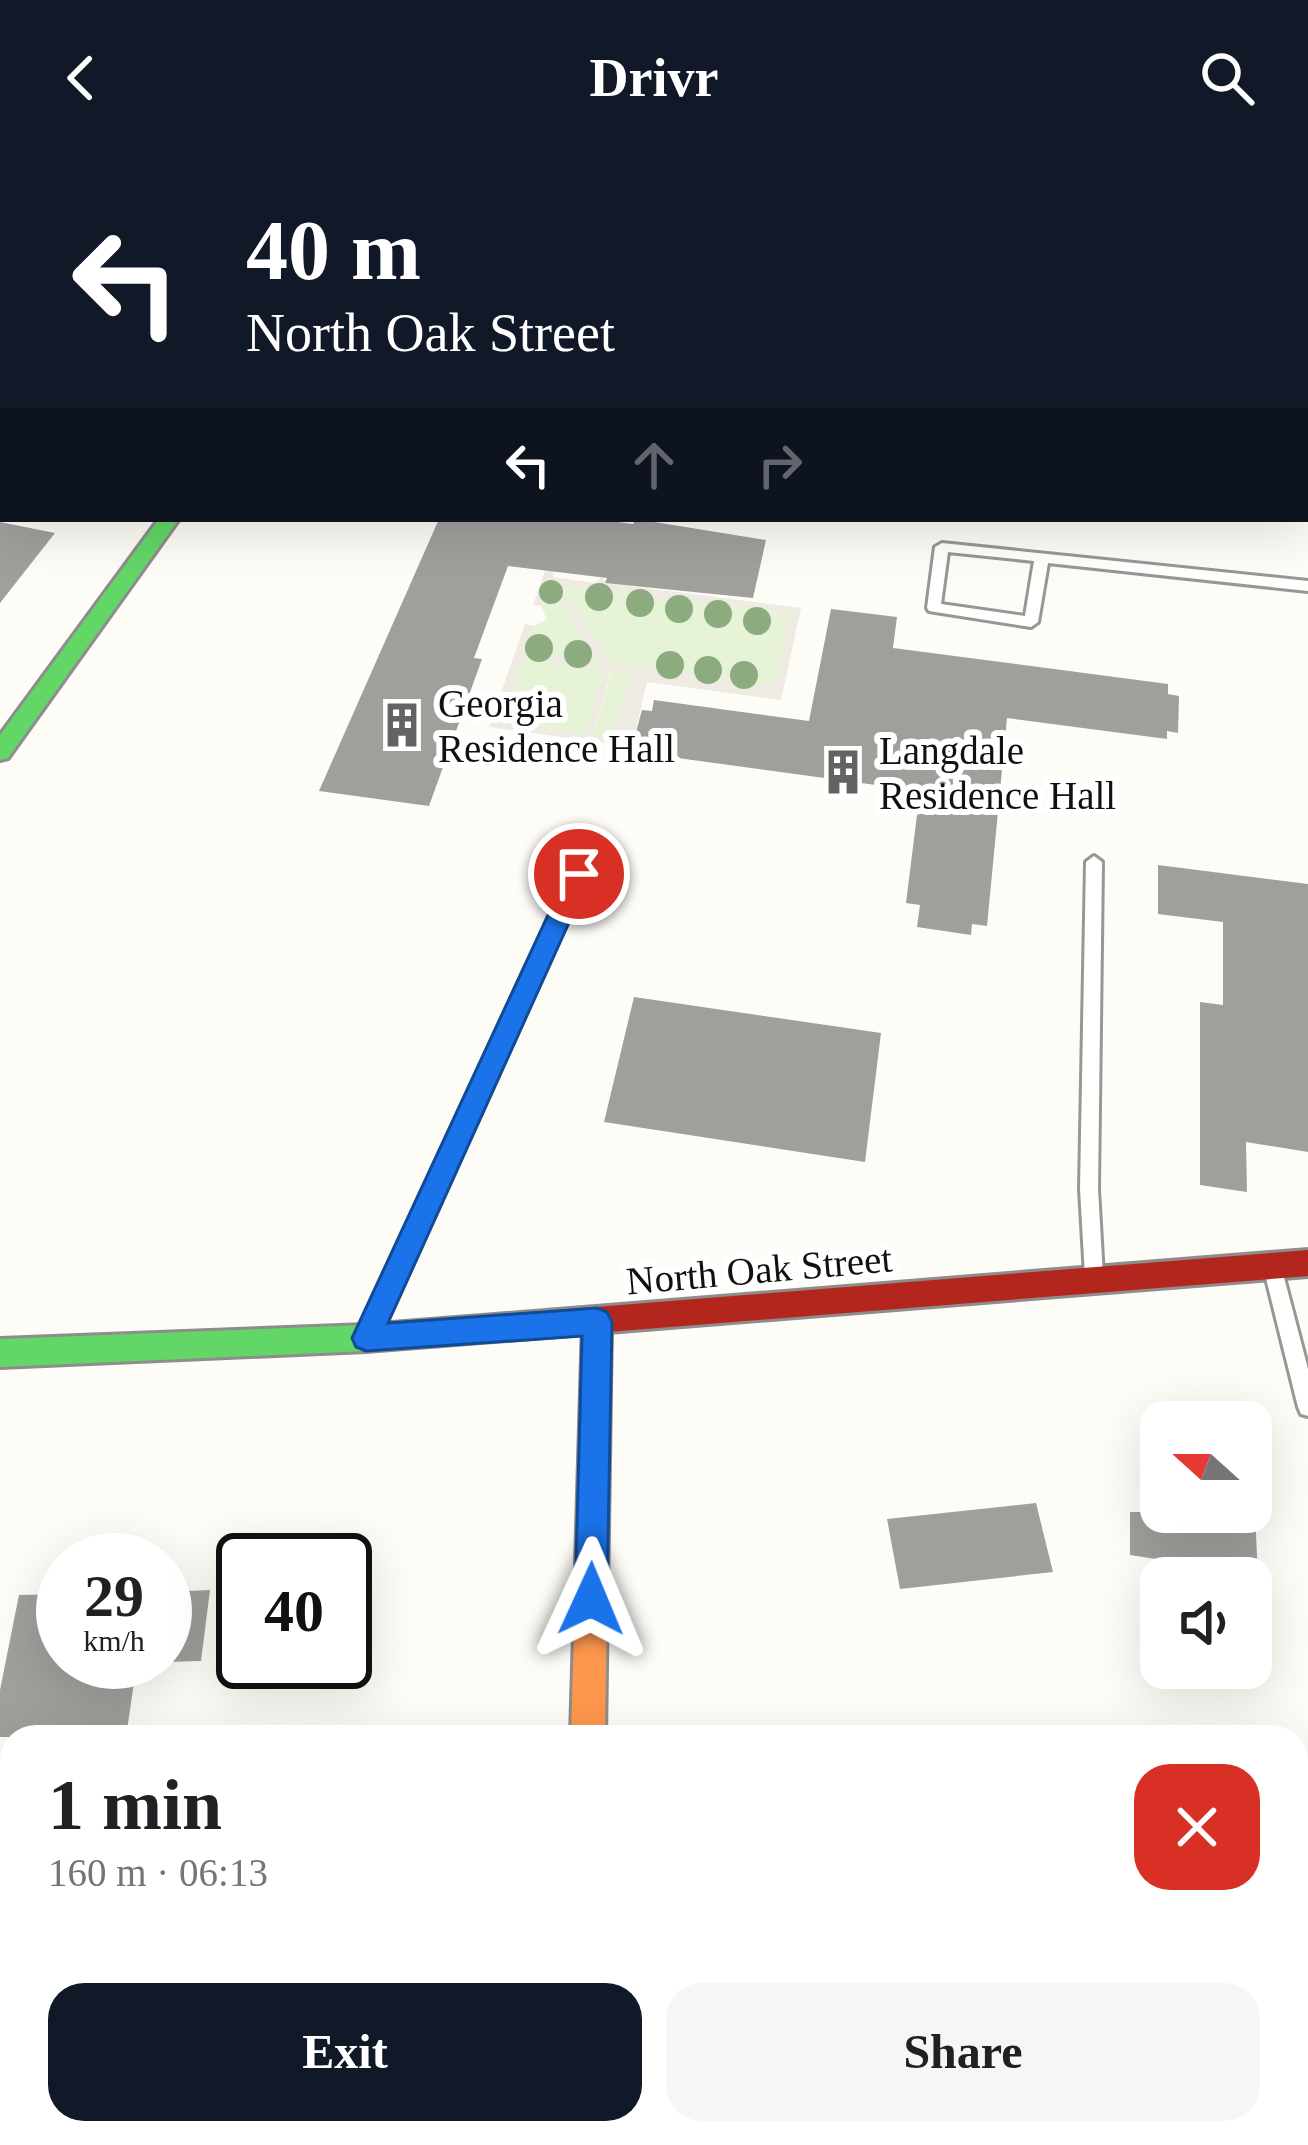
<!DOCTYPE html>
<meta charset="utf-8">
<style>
:root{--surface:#fff;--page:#f6f6f6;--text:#202124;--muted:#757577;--accent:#111827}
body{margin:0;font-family:"Times New Roman",serif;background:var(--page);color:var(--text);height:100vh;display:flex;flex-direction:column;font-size:45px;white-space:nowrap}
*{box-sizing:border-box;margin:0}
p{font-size:39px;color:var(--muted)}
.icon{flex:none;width:66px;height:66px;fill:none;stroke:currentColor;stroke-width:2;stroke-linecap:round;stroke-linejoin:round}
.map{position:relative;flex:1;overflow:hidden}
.drawer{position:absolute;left:0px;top:1569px;width:1308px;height:420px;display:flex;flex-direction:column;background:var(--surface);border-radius:36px 36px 0 0;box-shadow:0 12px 48px #0002}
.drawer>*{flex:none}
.guide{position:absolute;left:0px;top:0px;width:1308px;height:366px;box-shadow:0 12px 48px #0002;background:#111827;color:#fff;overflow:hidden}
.needle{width:78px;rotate:291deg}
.buttons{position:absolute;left:1140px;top:1245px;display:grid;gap:24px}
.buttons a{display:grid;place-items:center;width:132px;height:132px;border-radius:24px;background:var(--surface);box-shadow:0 12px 48px #0002;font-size:60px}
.speed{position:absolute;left:36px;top:1377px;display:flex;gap:24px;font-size:60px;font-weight:700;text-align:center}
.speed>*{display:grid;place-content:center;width:156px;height:156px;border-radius:50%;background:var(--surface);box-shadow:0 12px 48px #0002;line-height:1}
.speed small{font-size:30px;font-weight:400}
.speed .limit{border:6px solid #111;border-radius:18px;background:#fff;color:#111}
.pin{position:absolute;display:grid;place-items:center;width:102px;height:102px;color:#fff;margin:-51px;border:6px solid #fff;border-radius:50%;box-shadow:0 3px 12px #0007}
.me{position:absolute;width:132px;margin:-66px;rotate:1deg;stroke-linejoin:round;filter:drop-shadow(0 0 9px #0008)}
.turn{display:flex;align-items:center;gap:42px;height:252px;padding:0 48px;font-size:54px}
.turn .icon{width:156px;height:156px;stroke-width:2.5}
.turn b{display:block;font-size:84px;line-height:102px}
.lanes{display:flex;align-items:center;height:114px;padding:0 48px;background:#0003;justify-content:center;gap:60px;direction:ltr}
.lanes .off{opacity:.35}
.round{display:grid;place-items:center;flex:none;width:126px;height:126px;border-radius:36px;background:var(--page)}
.summary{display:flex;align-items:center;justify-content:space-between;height:204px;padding:0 48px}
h1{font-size:72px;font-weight:700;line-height:90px}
.action{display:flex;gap:24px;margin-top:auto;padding:24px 48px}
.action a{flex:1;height:138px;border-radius:36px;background:var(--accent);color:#fff;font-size:48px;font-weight:700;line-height:138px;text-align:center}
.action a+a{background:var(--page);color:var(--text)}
header{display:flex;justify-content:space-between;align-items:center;height:156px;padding:0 48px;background:var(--accent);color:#fff;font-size:54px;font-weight:700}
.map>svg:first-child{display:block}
.green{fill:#e7f3d7}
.plaza{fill:#edebe2;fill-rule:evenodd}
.building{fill:#a19f9c}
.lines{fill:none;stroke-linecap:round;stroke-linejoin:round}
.lane-casing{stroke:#979795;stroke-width:6}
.street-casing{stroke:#979795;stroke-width:6}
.fast-casing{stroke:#8e8d8b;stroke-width:6}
.slow-casing{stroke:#8e8d8b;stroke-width:6}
.jam-casing{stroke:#8e8d8b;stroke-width:6}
.path{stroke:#b9b9b8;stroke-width:4.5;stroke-dasharray:8 4.5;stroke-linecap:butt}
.lane{fill:#fffffe;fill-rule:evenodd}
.street{fill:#fffffe;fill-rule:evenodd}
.fast{fill:#63d668;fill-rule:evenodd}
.slow{fill:#ff974d;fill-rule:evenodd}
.jam{fill:#b3261e;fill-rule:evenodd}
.tree{fill:#8cac80}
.route{fill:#1a73e8;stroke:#114b97;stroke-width:3}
.labels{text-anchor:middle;stroke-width:12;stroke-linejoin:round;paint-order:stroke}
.poi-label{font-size:39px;fill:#111;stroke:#fff;text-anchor:start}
.street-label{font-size:39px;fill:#111;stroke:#fff}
</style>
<header><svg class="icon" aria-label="back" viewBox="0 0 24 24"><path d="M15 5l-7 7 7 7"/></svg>Drivr<svg class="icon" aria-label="search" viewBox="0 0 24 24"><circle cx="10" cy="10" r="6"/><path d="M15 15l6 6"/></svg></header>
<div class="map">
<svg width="1308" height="1989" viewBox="0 0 1308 1989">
<rect width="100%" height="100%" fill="#fdfcf7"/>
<g class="green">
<polygon points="550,428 601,507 533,497 527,491 534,470 547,463 541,450"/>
<polygon points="558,429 790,458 776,524 767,529 612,508"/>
<polygon points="530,504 604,513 585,578 501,567 521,508"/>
<polygon points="612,514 631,517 613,583 593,580"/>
</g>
<path class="plaza" d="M545 415H554L553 421 595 427 602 421 606 427 801 452 781 544 647 526 633 586 642 592 489 571 525 468 534 470 527 491 533 497 600 506 551 430 541 450 533 449ZM559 430 789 458 776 524 767 529 612 508ZM530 504 604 513 585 578 501 567 521 508ZM611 515 631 518 612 582 593 579Z"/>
<g class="building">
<polygon points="439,363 594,363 633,368 636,363 766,384 753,442 605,427 607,422 508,410 474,502 482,503 429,650 319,635"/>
<polygon points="0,366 55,377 0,447"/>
<polygon points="831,453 897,461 893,492 1168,528 1168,538 1179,540 1178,577 1167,575 1167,583 1007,562 987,770 972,768 971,779 917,771 920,749 906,747 920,635 641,597 643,589 633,587 642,554 652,555 654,544 809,565"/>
<polygon points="1158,709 1308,728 1308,996 1246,986 1247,1036 1200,1029 1200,846 1223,849 1223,766 1158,758"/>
<polygon points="634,841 881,877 865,1006 604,966"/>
<polygon points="1036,1347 1053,1416 900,1433 887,1363"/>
<polygon points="1130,1356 1255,1356 1258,1422 1208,1422 1208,1411 1130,1399"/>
<polygon points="210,1434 201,1505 165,1506 165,1436"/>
<polygon points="63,1438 63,1506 137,1506 126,1581 0,1581 0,1534 19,1439"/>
</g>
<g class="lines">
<g class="lane-casing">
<g id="lane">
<polygon points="3,183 3,192 0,193 0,184"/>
<path d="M942 387 1308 425V435L1048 407 1038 466 1031 471 929 455 927 452 935 391ZM948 396 1034 405 1025 460 941 448Z"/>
<polygon points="1094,700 1102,706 1098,1033 1103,1120 1101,1126 1094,1129 1087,1126 1085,1120 1080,1033 1086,706"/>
<polygon points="579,712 587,718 375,1183 368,1186 361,1183 358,1177 361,1171 571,718"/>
<polygon points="1272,1102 1279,1104 1281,1110 1308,1213 1308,1260 1301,1258 1298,1251 1263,1110 1265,1104"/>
<polygon points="1296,1921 1305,1924 1308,1932 1308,1989 1293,1989 1291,1977 1296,1977"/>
</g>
</g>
<g class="street-casing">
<g id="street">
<polygon points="421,0 443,0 419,3"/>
<rect x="0" y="152" width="3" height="14"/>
<polygon points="546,1977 596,1977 595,1989 545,1989"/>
</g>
</g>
<g class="fast-casing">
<g id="fast">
<polygon points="159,363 179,363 8,602 0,604 0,579"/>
<polygon points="558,1154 568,1158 572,1167 568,1176 558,1180 366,1195 0,1211 0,1183 366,1169"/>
</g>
</g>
<g class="slow-casing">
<polygon id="slow" points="597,1153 607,1157 611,1166 605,1581 571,1581 583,1166 587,1157"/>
</g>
<g class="jam-casing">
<polygon id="jam" points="1308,1094 1308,1120 558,1180 548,1176 544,1167 548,1158 558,1154"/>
</g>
<g class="path">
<polyline points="838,0 856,3"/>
<polyline points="1015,0 1026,3"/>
</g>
<use href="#lane" class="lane"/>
<use href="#street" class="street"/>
<use href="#fast" class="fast"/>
<use href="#slow" class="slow"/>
<use href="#jam" class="jam"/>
</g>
<g class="tree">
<circle cx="551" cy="436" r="12"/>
<circle cx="599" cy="441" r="14"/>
<circle cx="640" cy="447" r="14"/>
<circle cx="679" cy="453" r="14"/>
<circle cx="718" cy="458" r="14"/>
<circle cx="757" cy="465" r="14"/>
<circle cx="539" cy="492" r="14"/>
<circle cx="578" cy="498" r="14"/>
<circle cx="670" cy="509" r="14"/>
<circle cx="708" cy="514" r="14"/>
<circle cx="744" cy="519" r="14"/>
</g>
<polygon class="route" points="579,708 591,718 388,1167 597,1152 607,1156 612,1166 607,1443 602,1454 591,1459 580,1454 575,1443 582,1180 366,1195 356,1191 352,1182 567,718"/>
<defs>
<g id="building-bare" transform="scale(3.6)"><path d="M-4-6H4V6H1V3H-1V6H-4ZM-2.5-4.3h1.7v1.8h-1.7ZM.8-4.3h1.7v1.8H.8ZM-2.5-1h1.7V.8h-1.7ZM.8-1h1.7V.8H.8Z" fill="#646362" stroke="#fff" stroke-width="2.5" paint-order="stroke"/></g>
</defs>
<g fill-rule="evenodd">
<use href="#building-bare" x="402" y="569"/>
<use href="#building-bare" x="843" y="616"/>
</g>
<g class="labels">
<g class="poi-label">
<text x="438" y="561">Georgia<tspan x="438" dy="45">Residence Hall</tspan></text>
<text x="879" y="608">Langdale<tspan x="879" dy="45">Residence Hall</tspan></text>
</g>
<g class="street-label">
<text transform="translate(759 1113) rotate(-5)" y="14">North Oak Street</text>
</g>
</g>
</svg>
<div class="buttons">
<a><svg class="needle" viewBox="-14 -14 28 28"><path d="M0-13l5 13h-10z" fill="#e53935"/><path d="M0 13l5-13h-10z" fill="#757577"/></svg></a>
<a><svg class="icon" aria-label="sound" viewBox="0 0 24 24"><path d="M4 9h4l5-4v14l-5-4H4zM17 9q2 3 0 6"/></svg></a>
</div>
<div class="speed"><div>29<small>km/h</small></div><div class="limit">40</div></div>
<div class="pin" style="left:579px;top:718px;background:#d93025"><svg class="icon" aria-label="arrive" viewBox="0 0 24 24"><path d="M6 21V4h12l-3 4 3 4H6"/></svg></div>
<svg class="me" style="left:591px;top:1443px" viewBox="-20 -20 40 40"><path d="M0-17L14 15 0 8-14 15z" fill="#1a73e8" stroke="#fff" stroke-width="4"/></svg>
<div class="guide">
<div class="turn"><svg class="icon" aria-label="left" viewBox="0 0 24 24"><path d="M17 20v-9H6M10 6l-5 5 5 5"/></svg><div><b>40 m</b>North Oak Street</div></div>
<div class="lanes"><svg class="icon" aria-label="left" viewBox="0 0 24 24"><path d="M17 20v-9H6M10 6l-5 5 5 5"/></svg><svg class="icon off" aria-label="ahead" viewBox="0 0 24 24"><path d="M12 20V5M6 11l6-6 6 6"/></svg><svg class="icon off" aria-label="right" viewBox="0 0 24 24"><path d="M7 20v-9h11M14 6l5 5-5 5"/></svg></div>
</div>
<section class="drawer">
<div class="summary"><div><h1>1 min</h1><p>160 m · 06:13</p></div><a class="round" style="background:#d93025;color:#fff"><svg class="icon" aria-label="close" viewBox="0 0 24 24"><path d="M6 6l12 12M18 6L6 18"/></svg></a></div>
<div class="action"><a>Exit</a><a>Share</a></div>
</section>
</div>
